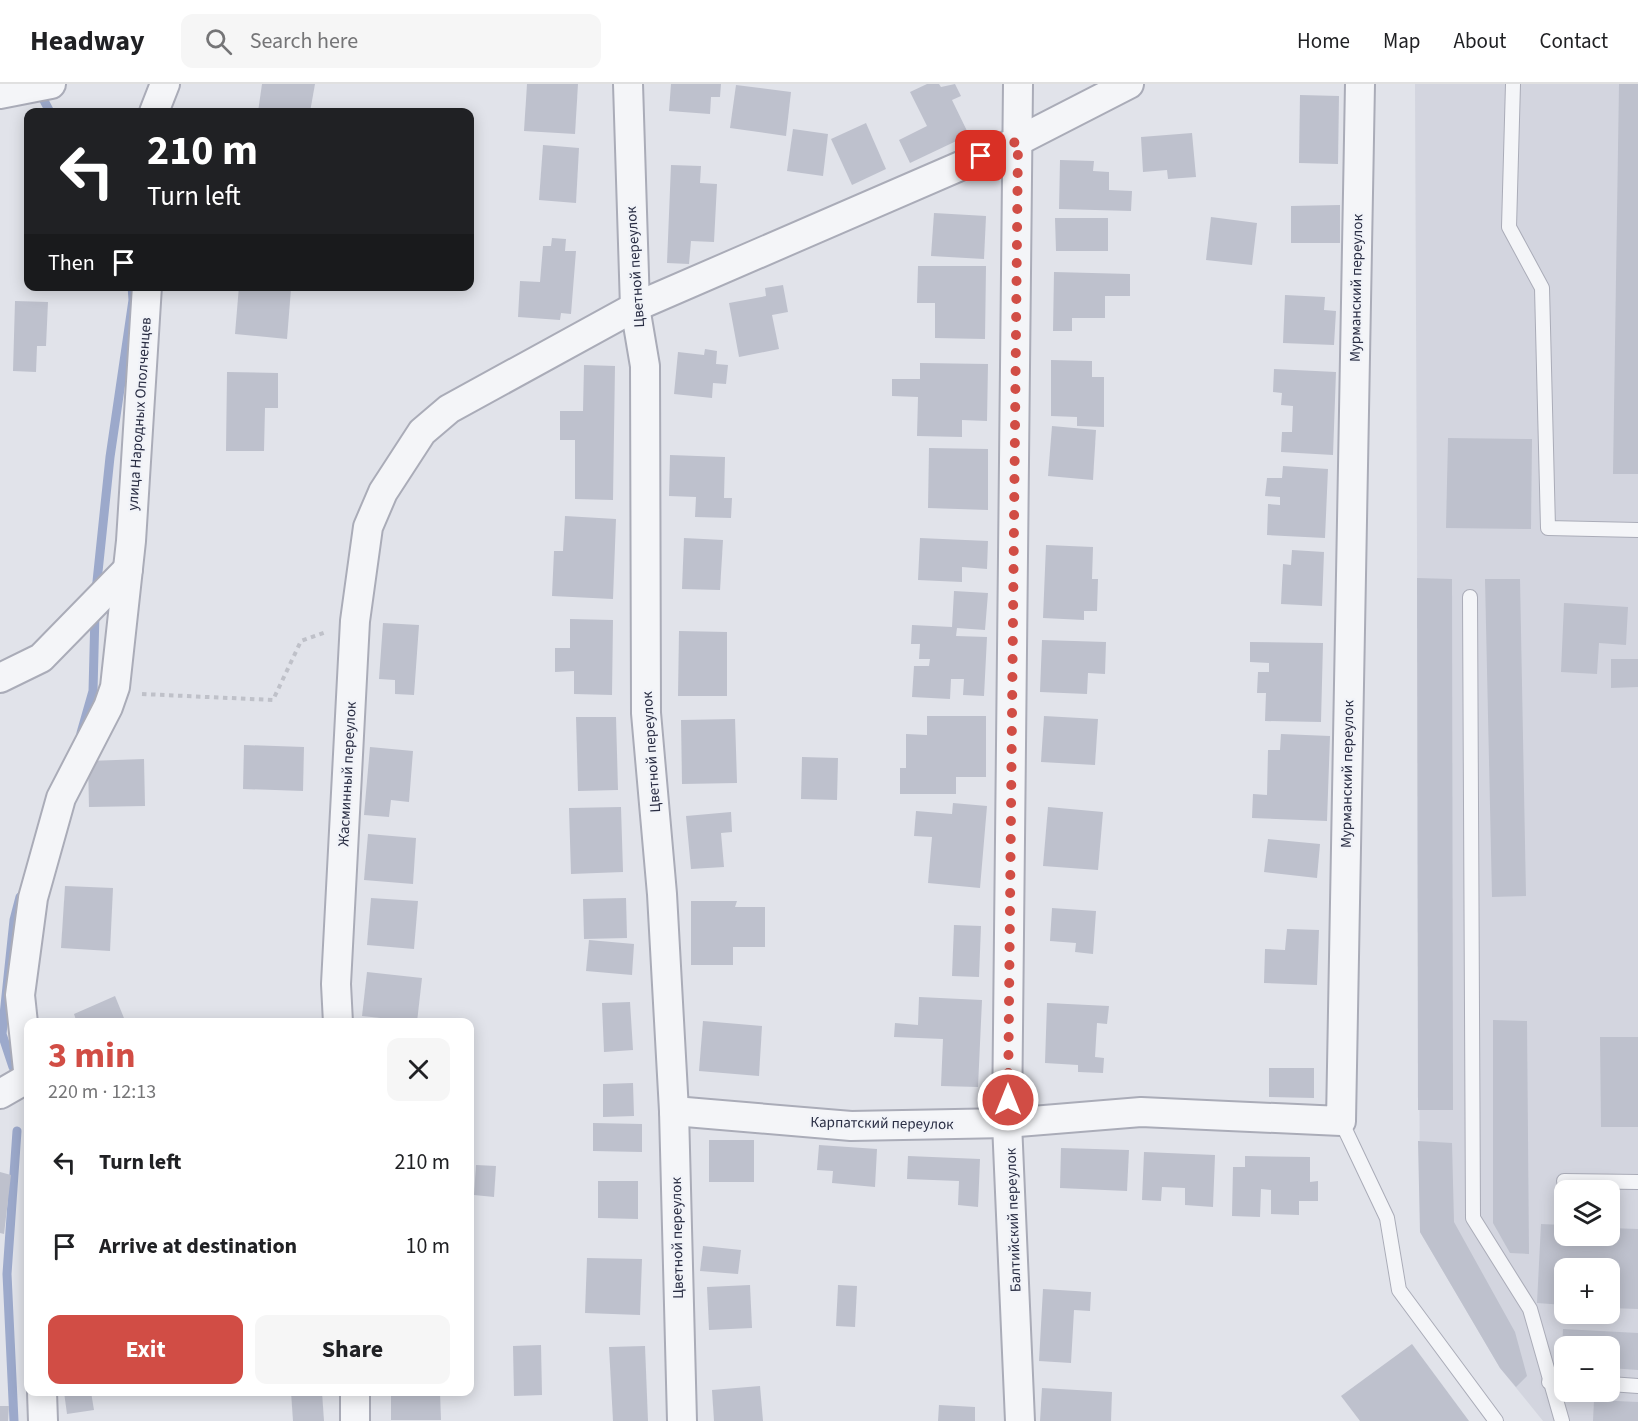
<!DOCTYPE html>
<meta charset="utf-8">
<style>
:root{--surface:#fff;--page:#f6f6f6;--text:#202124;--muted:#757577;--line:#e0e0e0;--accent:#d14d45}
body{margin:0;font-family:"Source Sans 3",sans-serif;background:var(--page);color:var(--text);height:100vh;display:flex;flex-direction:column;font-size:22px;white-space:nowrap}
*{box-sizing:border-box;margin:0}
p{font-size:20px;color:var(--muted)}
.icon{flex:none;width:33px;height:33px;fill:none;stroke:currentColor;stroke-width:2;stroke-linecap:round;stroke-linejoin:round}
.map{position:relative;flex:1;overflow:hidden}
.sheet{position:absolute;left:24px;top:934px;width:450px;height:378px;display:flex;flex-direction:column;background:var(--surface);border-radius:12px;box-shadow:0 3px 15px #0003}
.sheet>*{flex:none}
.hud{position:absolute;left:24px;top:24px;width:450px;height:183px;border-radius:12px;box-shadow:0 3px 15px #0003;background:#202124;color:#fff;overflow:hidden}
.tools{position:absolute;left:1554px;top:1096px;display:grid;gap:12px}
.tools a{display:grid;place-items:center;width:66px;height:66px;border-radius:12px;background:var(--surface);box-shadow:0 3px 15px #0003;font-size:30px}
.pin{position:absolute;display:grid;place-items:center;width:51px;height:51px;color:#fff;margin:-26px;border-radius:12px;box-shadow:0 3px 9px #0006}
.me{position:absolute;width:66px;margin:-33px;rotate:0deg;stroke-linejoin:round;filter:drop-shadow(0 0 4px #0008)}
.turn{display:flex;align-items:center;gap:21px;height:126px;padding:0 24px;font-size:27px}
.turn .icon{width:78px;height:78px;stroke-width:2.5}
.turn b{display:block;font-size:42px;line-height:51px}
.then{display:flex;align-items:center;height:57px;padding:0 24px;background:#0003;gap:12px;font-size:22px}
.round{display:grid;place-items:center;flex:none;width:63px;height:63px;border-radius:12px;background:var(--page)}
.headline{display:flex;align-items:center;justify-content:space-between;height:102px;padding:0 24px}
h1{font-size:36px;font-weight:700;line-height:45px;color:var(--accent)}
.action{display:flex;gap:12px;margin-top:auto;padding:12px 24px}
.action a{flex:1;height:69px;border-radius:12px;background:var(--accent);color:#fff;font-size:24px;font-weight:700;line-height:69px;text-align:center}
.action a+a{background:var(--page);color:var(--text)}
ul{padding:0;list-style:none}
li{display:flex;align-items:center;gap:18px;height:84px;padding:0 24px}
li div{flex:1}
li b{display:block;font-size:22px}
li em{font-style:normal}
header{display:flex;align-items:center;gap:36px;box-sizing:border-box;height:84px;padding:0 30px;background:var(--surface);border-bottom:2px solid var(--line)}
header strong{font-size:28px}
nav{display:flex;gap:33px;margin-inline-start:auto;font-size:21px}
.search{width:420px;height:54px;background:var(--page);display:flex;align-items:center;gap:15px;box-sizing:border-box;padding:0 21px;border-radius:12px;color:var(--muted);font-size:22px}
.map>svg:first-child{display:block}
.built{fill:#d3d5df;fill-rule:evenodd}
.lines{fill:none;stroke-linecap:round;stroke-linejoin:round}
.stream{stroke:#9ca9cb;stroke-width:9}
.building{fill:#bec1cd}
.service-casing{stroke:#aaacb8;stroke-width:16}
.minor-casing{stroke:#aaacb8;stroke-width:32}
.path{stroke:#bfc1c9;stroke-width:4;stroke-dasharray:4.5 4.5;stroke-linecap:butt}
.service{stroke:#f4f5f8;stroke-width:14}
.minor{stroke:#f4f5f8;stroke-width:28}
.route{stroke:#d14d45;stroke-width:10;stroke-dasharray:0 18}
.labels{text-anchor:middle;stroke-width:4.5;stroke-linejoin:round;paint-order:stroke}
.street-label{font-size:15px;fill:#292d43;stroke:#f1f3f8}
</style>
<header>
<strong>Headway</strong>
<div class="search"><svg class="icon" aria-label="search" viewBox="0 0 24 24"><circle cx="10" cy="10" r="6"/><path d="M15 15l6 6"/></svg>Search here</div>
<nav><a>Home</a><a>Map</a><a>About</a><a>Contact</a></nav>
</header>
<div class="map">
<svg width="1638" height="1337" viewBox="0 0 1638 1337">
<rect width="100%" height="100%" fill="#e1e3ea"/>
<path class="built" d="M1415 0H1638V1337H1543L1500 1284 1420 1148ZM1564 1107H1610V1152H1564ZM1564 1185H1610V1230H1564ZM1564 1263H1610V1308H1564Z"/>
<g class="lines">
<g class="stream">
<polyline points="38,5 50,28"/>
<polyline points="96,507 110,373 133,216 132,202"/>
<polyline points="81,649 93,607 95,529"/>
<polyline points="13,983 2,950 14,836 20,813"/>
<polyline points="14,1337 7,1190 17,1047"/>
</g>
</g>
<g class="building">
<polygon points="262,0 315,0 310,28 258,28"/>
<polygon points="527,0 578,0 575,50 524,47"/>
<polygon points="671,0 721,0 720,13 711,13 710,30 669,27"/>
<polygon points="927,0 939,0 941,3 955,0 961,12 952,16 969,51 910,79 899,56 927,42 910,8"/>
<polygon points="1619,0 1638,0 1638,390 1613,390"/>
<polygon points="736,1 791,8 786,52 730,44"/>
<polygon points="1300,11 1339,12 1338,80 1299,79"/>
<polygon points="866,39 886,85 852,101 831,55"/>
<polygon points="793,45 828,50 823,92 787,87"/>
<polygon points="1192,49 1196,93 1168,95 1167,86 1143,88 1141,53"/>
<polygon points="543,61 579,64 576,119 539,116"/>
<polygon points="1060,76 1094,77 1093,87 1109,88 1109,106 1132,107 1131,127 1059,125"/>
<polygon points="671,81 701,82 700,99 717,100 714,158 691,157 689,180 667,179"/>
<polygon points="1340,121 1340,159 1291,159 1291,122"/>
<polygon points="934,129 986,132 984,175 931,172"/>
<polygon points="1211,133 1257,139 1252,181 1206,176"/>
<polygon points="1055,134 1108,134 1108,167 1056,167"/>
<polygon points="552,154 566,155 565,167 576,167 571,230 561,229 560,236 518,233 520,197 540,198 543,162 551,162"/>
<polygon points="918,182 986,182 985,255 935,254 935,219 917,219"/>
<polygon points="1054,188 1130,190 1130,212 1105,212 1105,234 1072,234 1072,247 1053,247"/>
<polygon points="783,201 788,228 772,231 779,265 739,273 729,219 766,212 765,204"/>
<polygon points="239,202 291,205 287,255 235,250"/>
<polygon points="1285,211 1325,213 1324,226 1336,227 1334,261 1283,259"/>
<polygon points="15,217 48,218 46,262 37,262 36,288 13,287"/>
<polygon points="705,265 717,267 716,280 728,281 726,300 713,299 712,314 674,310 678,268 704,271"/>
<polygon points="1051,276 1092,277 1092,293 1104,293 1104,343 1077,342 1077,333 1051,332"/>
<polygon points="920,279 988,280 987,337 962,336 962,353 917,352 918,313 892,312 892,295 920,295"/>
<polygon points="584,281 615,282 613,416 575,415 575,356 560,356 560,327 583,327"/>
<polygon points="1274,285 1336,288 1333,371 1281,368 1282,348 1292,348 1293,322 1281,321 1282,309 1273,308"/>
<polygon points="227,288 278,289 278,324 265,324 264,367 226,367"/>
<polygon points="1052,342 1096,346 1093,396 1048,392"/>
<polygon points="1448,354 1532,355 1531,445 1446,444"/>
<polygon points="929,364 988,365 988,426 928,424"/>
<polygon points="670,371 725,373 724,414 732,414 731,434 695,433 696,413 669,412"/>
<polygon points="1283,382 1328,385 1325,454 1267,451 1268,420 1280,421 1280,413 1265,412 1267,394 1282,394"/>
<polygon points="565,432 616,435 613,515 552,512 554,467 563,467"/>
<polygon points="684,454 723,456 720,506 682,505"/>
<polygon points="920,454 988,457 987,485 962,483 962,498 918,496"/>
<polygon points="1046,461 1093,463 1092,495 1098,495 1097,527 1084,527 1084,536 1043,534"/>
<polygon points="1292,466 1324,468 1322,522 1281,520 1283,480 1291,481"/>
<polygon points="1417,494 1452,495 1453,1026 1418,1026"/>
<polygon points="1485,495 1520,495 1526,812 1492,813"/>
<polygon points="954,507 988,509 985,546 957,544 956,552 987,553 984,612 963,611 964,595 951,595 950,615 912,613 914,582 929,582 930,575 919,575 920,560 911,560 912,541 952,543"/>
<polygon points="1564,519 1628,523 1626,561 1599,559 1597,590 1561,588"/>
<polygon points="570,535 613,536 612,611 574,610 574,587 555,588 555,564 570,564"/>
<polygon points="383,539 419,541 414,611 395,610 395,596 379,595"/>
<polygon points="679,547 727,548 727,612 678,612"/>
<polygon points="1042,556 1106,558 1105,590 1088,589 1087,610 1040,608"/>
<polygon points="1250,558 1323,559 1321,638 1265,637 1266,609 1257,609 1258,588 1269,588 1269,579 1250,578"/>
<polygon points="1611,575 1638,575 1638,603 1611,604"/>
<polygon points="927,632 986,632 986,693 956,693 956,710 900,710 900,684 906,684 906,650 927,651"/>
<polygon points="1044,632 1098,635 1095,681 1041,678"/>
<polygon points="576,633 616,633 618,706 578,707"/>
<polygon points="735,635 737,699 682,700 681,636"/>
<polygon points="1281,650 1330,652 1327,737 1252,734 1253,710 1267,711 1268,666 1280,666"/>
<polygon points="244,661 304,663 303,707 243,705"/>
<polygon points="370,663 413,667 409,718 391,716 389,733 364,731"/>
<polygon points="802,673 838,674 837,716 801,715"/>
<polygon points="144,675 145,722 89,723 88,677"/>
<polygon points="953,719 987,722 980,804 928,799 932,753 914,752 916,727 952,730"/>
<polygon points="621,723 623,788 571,790 569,724"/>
<polygon points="1048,723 1103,728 1098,786 1043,782"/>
<polygon points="731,728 732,748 721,749 724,783 691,785 686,732"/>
<polygon points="368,750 416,754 413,800 364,796"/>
<polygon points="1268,755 1320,760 1317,794 1264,788"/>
<polygon points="65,802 113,804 110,867 61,864"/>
<polygon points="371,814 418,817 414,865 367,861"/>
<polygon points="626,814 627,854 584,855 583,815"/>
<polygon points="691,817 737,817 735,823 765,823 765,863 733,863 733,881 691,881"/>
<polygon points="1052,824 1096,827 1093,870 1075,868 1076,859 1050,857"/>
<polygon points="954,841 981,842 979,893 952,892"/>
<polygon points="1287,845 1319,846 1317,901 1264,899 1265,865 1285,866"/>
<polygon points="589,856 634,860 632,891 586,887"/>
<polygon points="367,888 422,894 417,938 362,932"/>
<polygon points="115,912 126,939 77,939 74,930"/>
<polygon points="919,913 982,916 978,1003 941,1002 943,955 894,953 895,939 918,941"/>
<polygon points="630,918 633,966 604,968 602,919"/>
<polygon points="1047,919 1109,922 1107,940 1097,939 1095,973 1104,974 1103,989 1078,988 1078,981 1045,979"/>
<polygon points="1493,936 1527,937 1529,1170 1510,1169 1493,1139"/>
<polygon points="703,937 762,942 759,992 699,987"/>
<polygon points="1600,953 1638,953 1638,1043 1601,1043"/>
<polygon points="1269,984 1314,984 1314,1014 1269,1013"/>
<polygon points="633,999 634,1032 603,1033 603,1000"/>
<polygon points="593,1039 642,1040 642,1068 593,1067"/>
<rect x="709" y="1056" width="45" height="42"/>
<polygon points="1418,1057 1452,1059 1454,1138 1515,1248 1527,1292 1516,1303 1500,1284 1420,1148"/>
<polygon points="819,1061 877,1065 875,1103 832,1099 833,1087 817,1086"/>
<polygon points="1061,1064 1129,1066 1127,1107 1060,1104"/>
<polygon points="1144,1068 1215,1071 1213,1123 1185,1121 1185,1104 1162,1103 1161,1117 1142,1116"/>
<polygon points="908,1072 980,1075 978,1123 958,1121 959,1097 907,1095"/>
<polygon points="1245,1072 1310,1073 1310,1098 1318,1097 1318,1117 1299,1117 1299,1131 1271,1130 1271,1106 1261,1105 1260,1133 1232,1132 1233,1083 1245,1083"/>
<polygon points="476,1081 496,1082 494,1113 474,1111"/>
<polygon points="0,1088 11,1091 4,1150 0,1149"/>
<polygon points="598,1097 638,1097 638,1135 598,1134"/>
<polygon points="1541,1140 1564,1141 1564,1152 1610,1152 1610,1144 1638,1145 1638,1225 1610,1224 1610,1185 1564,1185 1564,1221 1537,1219"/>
<polygon points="703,1162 741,1166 738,1190 700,1187"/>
<polygon points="587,1174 642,1175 640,1231 585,1229"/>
<polygon points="750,1201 752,1244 709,1246 707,1203"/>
<polygon points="838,1201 857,1202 855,1243 836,1242"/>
<polygon points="1043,1205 1091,1208 1090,1227 1074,1226 1071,1279 1039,1277"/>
<polygon points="1563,1245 1638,1249 1638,1286 1610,1284 1610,1263 1564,1263 1564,1281 1561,1281"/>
<polygon points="1412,1260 1469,1337 1360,1337 1341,1312"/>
<polygon points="541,1261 542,1311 514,1312 513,1262"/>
<polygon points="645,1262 648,1337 613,1337 609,1263"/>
<polygon points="760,1302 763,1337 714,1337 712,1306"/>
<polygon points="1042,1304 1112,1308 1111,1337 1040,1337"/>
<polygon points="64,1308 91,1308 94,1326 67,1330"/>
<polygon points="291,1308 322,1308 324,1337 293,1337"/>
<polygon points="391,1308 440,1308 441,1336 391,1336"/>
<polygon points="1594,1316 1638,1318 1638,1337 1593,1337"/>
<polygon points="939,1321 975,1323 975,1337 938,1337"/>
<polygon points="0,1322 9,1322 8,1337 0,1337"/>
</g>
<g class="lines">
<g class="service-casing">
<g id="service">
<polyline points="1513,0 1509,143 1542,204 1548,444 1638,446"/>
<polyline points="1470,513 1473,1134 1530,1225 1562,1337"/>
<polyline points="1341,1037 1387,1134 1399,1206 1496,1337"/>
<polyline points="1564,1097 1638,1098"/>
<polyline points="1549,1298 1564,1298"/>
<polyline points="1610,1300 1638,1302"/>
</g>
</g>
<g class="minor-casing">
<g id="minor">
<polyline points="628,0 635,223 645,282 646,629 662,810 674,1027 682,1337"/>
<polyline points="1018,0 1007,1039 1020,1337"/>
<polyline points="0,10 51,0"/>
<polyline points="154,28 165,0"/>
<polyline points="0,594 41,574 128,485"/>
<polyline points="338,939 336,900 355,537 368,443 383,408 422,348 449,325 635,223 1018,57 1129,0"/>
<polyline points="28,986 20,911 33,814 61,714 108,623 115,603 131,457 147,202"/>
<polyline points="0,1010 28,994"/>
<polyline points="674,1027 851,1042 1007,1039 1141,1028 1341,1037 1360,0"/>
<polyline points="42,1308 43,1337"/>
<polyline points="355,1308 355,1337"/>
</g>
</g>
<polyline class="path" points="142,610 273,616 301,557 326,548"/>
<use href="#service" class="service"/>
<use href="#minor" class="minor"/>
</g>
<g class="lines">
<polyline class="route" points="981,72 1018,57 1008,1016"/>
</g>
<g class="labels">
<g class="street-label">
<text transform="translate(635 183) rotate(-94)" y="5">Цветной переулок</text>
<text transform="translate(1356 204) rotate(-89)" y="5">Мурманский переулок</text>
<text transform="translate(139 330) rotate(-86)" y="5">улица Народных Ополченцев</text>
<text transform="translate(651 668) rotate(-94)" y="5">Цветной переулок</text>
<text transform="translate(347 690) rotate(-87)" y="5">Жасминный переулок</text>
<text transform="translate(1347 690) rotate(-89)" y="5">Мурманский переулок</text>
<text transform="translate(882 1039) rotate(1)" y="5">Карпатский переулок</text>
<text transform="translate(1013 1136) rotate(-92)" y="5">Балтийский переулок</text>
<text transform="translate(677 1154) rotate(-91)" y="5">Цветной переулок</text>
</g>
</g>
</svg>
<div class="tools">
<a><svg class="icon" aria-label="layers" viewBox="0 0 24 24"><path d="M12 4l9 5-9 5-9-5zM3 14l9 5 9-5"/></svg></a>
<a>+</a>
<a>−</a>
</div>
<div class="pin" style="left:981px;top:72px;background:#d93025"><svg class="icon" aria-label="arrive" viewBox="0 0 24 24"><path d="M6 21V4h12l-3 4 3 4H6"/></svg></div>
<svg class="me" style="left:1008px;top:1016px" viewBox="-20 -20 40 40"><circle r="17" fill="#d14d45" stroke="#fff" stroke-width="3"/><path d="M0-11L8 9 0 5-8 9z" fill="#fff"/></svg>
<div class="hud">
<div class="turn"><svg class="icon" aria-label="left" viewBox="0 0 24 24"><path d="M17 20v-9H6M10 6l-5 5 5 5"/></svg><div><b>210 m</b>Turn left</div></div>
<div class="then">Then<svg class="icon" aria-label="arrive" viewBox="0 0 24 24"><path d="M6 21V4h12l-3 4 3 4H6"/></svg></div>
</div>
<section class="sheet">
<div class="headline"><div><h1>3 min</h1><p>220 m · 12:13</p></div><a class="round"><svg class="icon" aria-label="close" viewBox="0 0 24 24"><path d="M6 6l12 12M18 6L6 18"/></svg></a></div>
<ul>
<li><svg class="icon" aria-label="left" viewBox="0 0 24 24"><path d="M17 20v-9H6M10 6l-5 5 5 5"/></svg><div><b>Turn left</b></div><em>210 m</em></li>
<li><svg class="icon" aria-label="arrive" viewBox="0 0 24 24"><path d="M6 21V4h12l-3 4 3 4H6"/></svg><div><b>Arrive at destination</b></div><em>10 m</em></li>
</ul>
<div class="action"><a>Exit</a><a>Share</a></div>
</section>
</div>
